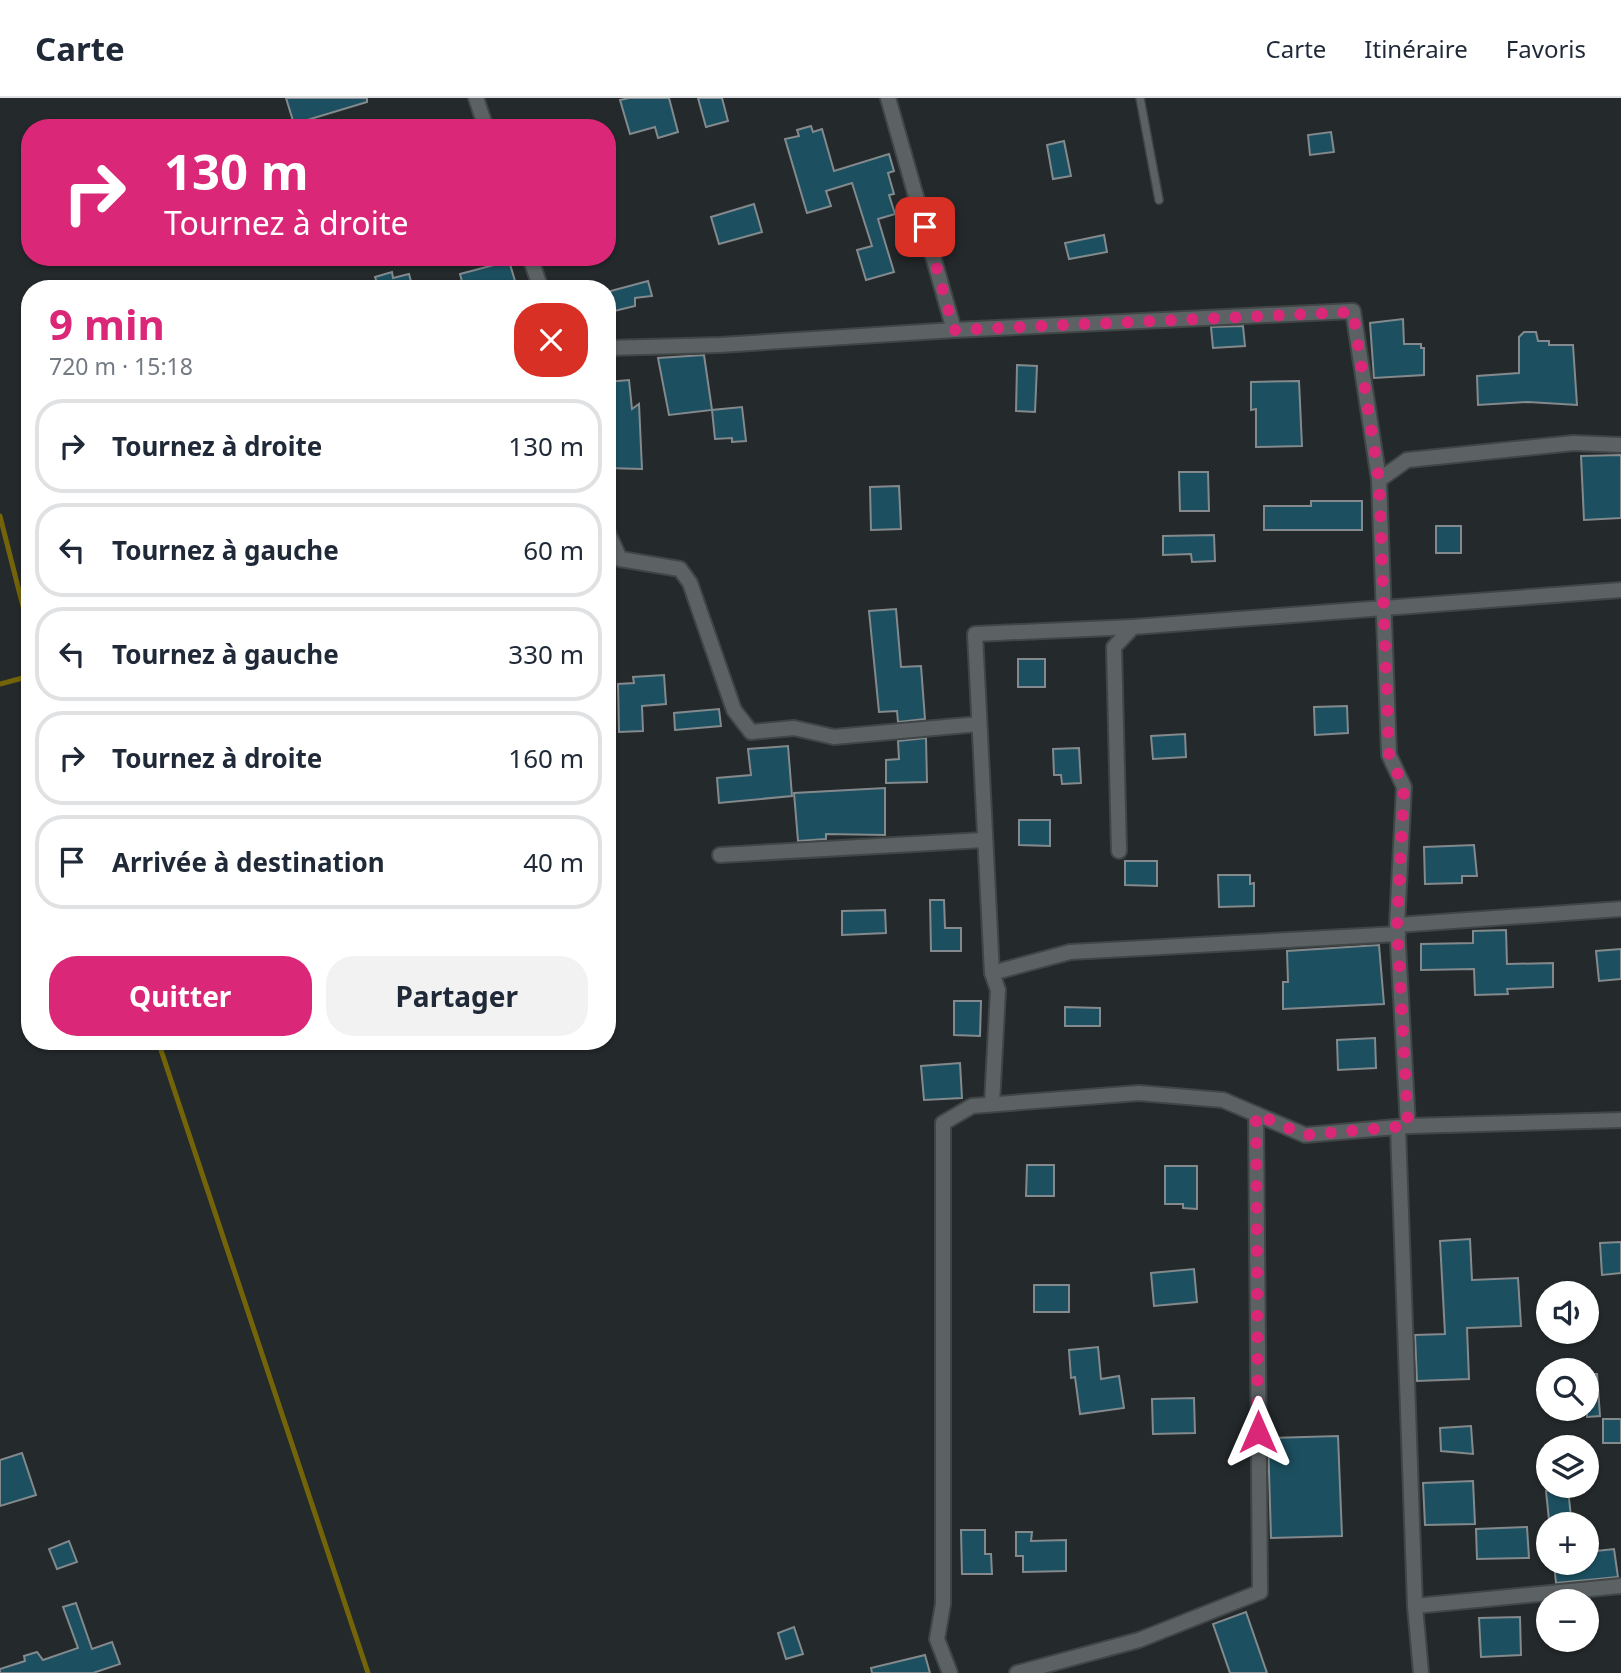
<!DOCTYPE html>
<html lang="fr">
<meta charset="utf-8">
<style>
:root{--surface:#fff;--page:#f2f2f3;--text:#1f2937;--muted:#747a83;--line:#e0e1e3;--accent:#db2777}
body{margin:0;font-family:"Noto Sans",sans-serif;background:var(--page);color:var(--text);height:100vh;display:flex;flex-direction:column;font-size:26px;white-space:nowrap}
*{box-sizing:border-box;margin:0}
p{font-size:23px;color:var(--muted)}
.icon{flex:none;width:38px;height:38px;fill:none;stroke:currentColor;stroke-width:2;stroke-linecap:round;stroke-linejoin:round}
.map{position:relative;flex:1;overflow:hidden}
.side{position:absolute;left:21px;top:182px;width:595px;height:770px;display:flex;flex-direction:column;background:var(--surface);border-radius:28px;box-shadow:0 2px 5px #0004}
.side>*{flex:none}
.top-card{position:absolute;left:21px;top:21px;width:595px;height:147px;border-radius:28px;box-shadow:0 2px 5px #0004;background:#db2777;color:#fff;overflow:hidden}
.controls{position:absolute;left:1536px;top:1183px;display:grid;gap:14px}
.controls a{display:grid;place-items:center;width:63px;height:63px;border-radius:50%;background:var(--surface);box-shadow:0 2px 5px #0004;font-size:35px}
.pin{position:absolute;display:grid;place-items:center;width:60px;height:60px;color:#fff;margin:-30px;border-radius:14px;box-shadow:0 4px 10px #0006}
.me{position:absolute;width:77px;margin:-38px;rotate:0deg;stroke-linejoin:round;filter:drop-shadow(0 0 5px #0008)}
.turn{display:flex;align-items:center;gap:24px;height:147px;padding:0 28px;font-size:32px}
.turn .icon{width:91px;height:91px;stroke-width:2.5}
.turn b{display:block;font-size:49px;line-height:60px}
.round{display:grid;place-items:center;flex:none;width:74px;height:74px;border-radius:28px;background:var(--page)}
.overview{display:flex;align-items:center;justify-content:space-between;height:119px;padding:0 28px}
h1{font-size:42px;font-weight:700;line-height:52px;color:var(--accent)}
.button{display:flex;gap:14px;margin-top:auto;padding:14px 28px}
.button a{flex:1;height:80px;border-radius:28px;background:var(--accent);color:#fff;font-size:28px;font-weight:700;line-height:80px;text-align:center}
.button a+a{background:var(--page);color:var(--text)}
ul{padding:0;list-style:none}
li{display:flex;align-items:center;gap:21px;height:94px;margin:0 14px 10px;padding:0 14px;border:4px solid var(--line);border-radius:28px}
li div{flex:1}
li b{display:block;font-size:26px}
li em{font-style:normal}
header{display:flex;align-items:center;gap:42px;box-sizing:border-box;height:98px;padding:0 35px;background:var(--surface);border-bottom:2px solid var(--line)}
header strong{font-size:33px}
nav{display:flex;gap:38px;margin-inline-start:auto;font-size:24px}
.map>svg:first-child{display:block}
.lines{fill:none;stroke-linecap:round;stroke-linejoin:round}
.stream{stroke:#73640a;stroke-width:5}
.building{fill:#1c5060;stroke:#83898c;stroke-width:2}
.service-casing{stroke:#404546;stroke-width:10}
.minor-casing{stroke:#404546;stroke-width:18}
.service{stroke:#5c6264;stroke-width:7}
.minor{stroke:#5c6264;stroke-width:14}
.route{stroke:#db2777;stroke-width:12;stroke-dasharray:0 21.6}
</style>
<header>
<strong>Carte</strong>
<nav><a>Carte</a><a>Itinéraire</a><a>Favoris</a></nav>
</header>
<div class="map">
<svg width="1621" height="1575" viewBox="0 0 1621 1575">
<rect width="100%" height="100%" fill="#24292b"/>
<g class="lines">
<g class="stream">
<polyline points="0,418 30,536"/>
<polyline points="0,586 30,578"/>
<polyline points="158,943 368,1575"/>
</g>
</g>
<g class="building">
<polygon points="286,0 367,0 367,4 294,26"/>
<polygon points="629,0 669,0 678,34 658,40 655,29 630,36 620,2"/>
<polygon points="698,0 722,0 728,23 706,29"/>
<polygon points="811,28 813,34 822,31 834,73 889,56 894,73 888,75 894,96 889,97 895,116 878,121 894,174 866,182 857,152 872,148 852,85 826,93 831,108 807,115 785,41 799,38 797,32"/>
<polygon points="1331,34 1334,54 1310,57 1308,37"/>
<polygon points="1064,43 1071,78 1053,81 1047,47"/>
<polygon points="754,106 762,134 719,146 711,119"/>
<polygon points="1104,137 1107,154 1069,161 1065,145"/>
<polygon points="509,163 516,186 500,191 464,191 460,176"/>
<polygon points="392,174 393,180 409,176 413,191 370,191 369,187 377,185 375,179"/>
<polygon points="648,183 652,198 635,200 635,208 610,214 607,194"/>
<polygon points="1403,221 1404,246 1421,246 1421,250 1424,250 1424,277 1374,280 1370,225"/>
<polygon points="1243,228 1245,248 1213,250 1211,229"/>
<polygon points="1524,234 1536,234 1538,243 1549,243 1549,247 1573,247 1577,307 1528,304 1478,307 1477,278 1519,275 1519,239"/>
<polygon points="704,257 712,312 669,317 658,260"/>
<polygon points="1017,267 1037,268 1035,314 1016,313"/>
<polygon points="629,282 632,311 639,306 642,371 607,370 607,284"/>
<polygon points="1299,283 1302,348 1256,349 1256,311 1251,312 1251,284"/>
<polygon points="742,309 746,343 732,344 732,340 715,341 712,312"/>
<polygon points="1621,357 1621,420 1584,422 1581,358"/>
<polygon points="1179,374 1208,374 1209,413 1180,413"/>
<polygon points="899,388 901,431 871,432 870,389"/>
<polygon points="1311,403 1362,403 1362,432 1264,432 1264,408 1311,408"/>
<rect x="1436" y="428" width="25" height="27"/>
<polygon points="1214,437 1215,463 1192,464 1191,456 1163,457 1163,438"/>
<polygon points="896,511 901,569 921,568 925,621 898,624 897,613 879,614 869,513"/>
<rect x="1018" y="561" width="27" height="28"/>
<polygon points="664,577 666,606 642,608 643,633 619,634 618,586 634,585 633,579"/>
<polygon points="1347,608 1348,635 1315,637 1314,609"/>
<polygon points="719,611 721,628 675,632 674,615"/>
<polygon points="1185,636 1186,659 1153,661 1151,638"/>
<polygon points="926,640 927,684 886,685 886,662 899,661 898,643"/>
<polygon points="788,648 792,698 719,705 717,680 751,677 748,651"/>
<polygon points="1079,650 1081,685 1062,686 1061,677 1054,677 1053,651"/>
<polygon points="885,690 885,737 826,736 826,741 798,743 794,695"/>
<polygon points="1019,722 1050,722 1050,748 1019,747"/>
<polygon points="1474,747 1477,778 1462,778 1462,785 1425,786 1424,749"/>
<polygon points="1125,763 1157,763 1157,788 1125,787"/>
<polygon points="1218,777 1250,777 1250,786 1254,785 1254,808 1219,809"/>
<polygon points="930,802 944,802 945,830 961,830 961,853 931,853"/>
<polygon points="885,812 886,835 842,837 842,813"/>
<polygon points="1506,832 1507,866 1553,865 1553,889 1507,891 1508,896 1475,897 1474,871 1421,872 1421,846 1473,845 1473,833"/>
<polygon points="1379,847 1384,906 1283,911 1283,884 1288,884 1287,853"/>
<polygon points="1621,851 1621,881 1599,883 1596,853"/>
<polygon points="954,903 981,903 980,938 954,937"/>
<polygon points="1065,909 1100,910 1100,928 1065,928"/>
<polygon points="1375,940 1376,970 1338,972 1337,942"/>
<polygon points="960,965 962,1000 924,1002 921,968"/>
<polygon points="1027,1067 1054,1067 1054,1098 1026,1098"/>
<polygon points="1165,1068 1197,1068 1197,1111 1183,1110 1183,1106 1165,1106"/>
<polygon points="1470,1141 1472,1182 1518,1180 1521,1228 1467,1230 1469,1281 1417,1283 1415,1237 1445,1236 1440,1143"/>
<polygon points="1621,1144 1621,1175 1602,1177 1600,1145"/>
<polygon points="1194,1171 1197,1204 1154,1208 1151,1175"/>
<rect x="1034" y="1187" width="35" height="27"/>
<polygon points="1098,1249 1101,1281 1119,1278 1124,1310 1080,1316 1075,1279 1071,1280 1069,1252"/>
<polygon points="1587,1276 1597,1276 1600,1318 1587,1319"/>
<polygon points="1194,1300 1195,1335 1153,1336 1152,1301"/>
<rect x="1603" y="1321" width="18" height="24"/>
<polygon points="1471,1328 1473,1356 1441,1353 1440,1330"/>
<polygon points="1338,1338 1342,1438 1271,1440 1268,1340"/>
<polygon points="22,1355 36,1397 0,1408 0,1362"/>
<polygon points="1473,1383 1475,1426 1425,1427 1423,1385"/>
<polygon points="1568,1391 1571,1419 1549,1422 1546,1393"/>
<polygon points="1527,1429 1529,1460 1477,1461 1476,1431"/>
<polygon points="961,1432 985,1432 985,1456 991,1456 992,1476 962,1476"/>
<polygon points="1016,1434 1032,1434 1031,1443 1066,1442 1066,1473 1023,1474 1023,1458 1016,1458"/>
<polygon points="69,1443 77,1464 57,1471 49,1451"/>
<polygon points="1614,1451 1618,1479 1556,1485 1554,1465 1587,1465 1587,1454"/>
<polygon points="76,1505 92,1551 112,1544 120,1566 93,1575 0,1575 0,1571 25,1563 24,1558 37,1554 43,1562 78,1550 63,1509"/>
<polygon points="1246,1514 1267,1575 1230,1575 1213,1526"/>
<polygon points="1520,1519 1521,1557 1481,1559 1479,1520"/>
<polygon points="794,1529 803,1556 786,1561 778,1535"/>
<polygon points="925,1557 930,1575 872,1575 871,1570"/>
</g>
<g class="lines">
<g class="service-casing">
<polyline id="service" points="1140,0 1159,102"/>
</g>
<g class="minor-casing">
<g id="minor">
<polyline points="476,0 486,30"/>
<polyline points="888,0 954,232"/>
<polyline points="530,159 541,191"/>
<polyline points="607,250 720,247 954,232 1353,213 1379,382"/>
<polyline points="607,433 620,461 680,471 690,485 734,612 751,634 794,630 834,639 979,626"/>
<polyline points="1119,753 1114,549 1133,529 1621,492"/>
<polyline points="720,757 984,742"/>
<polyline points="1397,827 1621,811"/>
<polyline points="992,875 1070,854 1398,836"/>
<polyline points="992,1006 998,892 992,875 975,536 1133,529"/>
<polyline points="1408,1028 1397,827 1404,689 1389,657 1379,382 1407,362 1574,345 1621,347"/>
<polyline points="1398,1030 1415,1508 1421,1575"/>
<polyline points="1415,1508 1621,1488"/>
<polyline points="950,1575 937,1541 943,1506 943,1025 972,1008 1139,995 1223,1002 1305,1037 1408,1028 1621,1022"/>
<polyline points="1017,1575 1139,1542 1260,1494 1256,1016"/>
</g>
</g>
<use href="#service" class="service"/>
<use href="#minor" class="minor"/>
</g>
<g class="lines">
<polyline class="route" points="925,129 954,232 1353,214 1379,382 1389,657 1404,689 1397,827 1408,1028 1305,1037 1256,1016 1258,1334"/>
</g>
</svg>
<div class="controls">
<a><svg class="icon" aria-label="sound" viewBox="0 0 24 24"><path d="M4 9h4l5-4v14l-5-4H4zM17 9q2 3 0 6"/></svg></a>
<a><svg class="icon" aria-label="search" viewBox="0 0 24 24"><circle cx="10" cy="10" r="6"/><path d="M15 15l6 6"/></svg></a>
<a><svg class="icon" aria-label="layers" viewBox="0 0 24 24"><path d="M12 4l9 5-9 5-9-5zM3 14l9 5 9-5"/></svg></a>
<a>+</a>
<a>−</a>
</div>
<div class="pin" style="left:925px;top:129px;background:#d93025"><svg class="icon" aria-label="arrive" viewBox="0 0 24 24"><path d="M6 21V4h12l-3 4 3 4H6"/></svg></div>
<svg class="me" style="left:1258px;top:1334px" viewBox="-20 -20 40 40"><path d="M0-17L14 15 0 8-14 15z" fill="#db2777" stroke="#fff" stroke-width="4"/></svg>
<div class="top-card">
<div class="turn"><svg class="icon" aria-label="right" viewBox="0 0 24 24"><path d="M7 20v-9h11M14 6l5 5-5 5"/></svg><div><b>130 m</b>Tournez à droite</div></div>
</div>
<section class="side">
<div class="overview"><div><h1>9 min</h1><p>720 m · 15:18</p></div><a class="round" style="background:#d93025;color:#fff"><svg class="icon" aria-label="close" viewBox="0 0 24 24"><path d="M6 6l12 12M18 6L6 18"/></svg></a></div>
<ul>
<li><svg class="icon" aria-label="right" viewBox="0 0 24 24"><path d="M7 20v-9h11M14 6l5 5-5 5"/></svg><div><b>Tournez à droite</b></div><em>130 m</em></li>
<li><svg class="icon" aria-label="left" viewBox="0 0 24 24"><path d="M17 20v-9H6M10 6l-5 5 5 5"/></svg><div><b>Tournez à gauche</b></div><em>60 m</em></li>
<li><svg class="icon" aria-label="left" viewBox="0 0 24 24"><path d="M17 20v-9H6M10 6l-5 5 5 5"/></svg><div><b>Tournez à gauche</b></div><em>330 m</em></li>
<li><svg class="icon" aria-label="right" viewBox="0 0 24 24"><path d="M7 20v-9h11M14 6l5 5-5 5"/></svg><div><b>Tournez à droite</b></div><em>160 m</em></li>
<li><svg class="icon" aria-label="arrive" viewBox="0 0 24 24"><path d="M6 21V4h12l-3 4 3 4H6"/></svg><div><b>Arrivée à destination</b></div><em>40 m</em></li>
</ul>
<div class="button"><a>Quitter</a><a>Partager</a></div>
</section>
</div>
